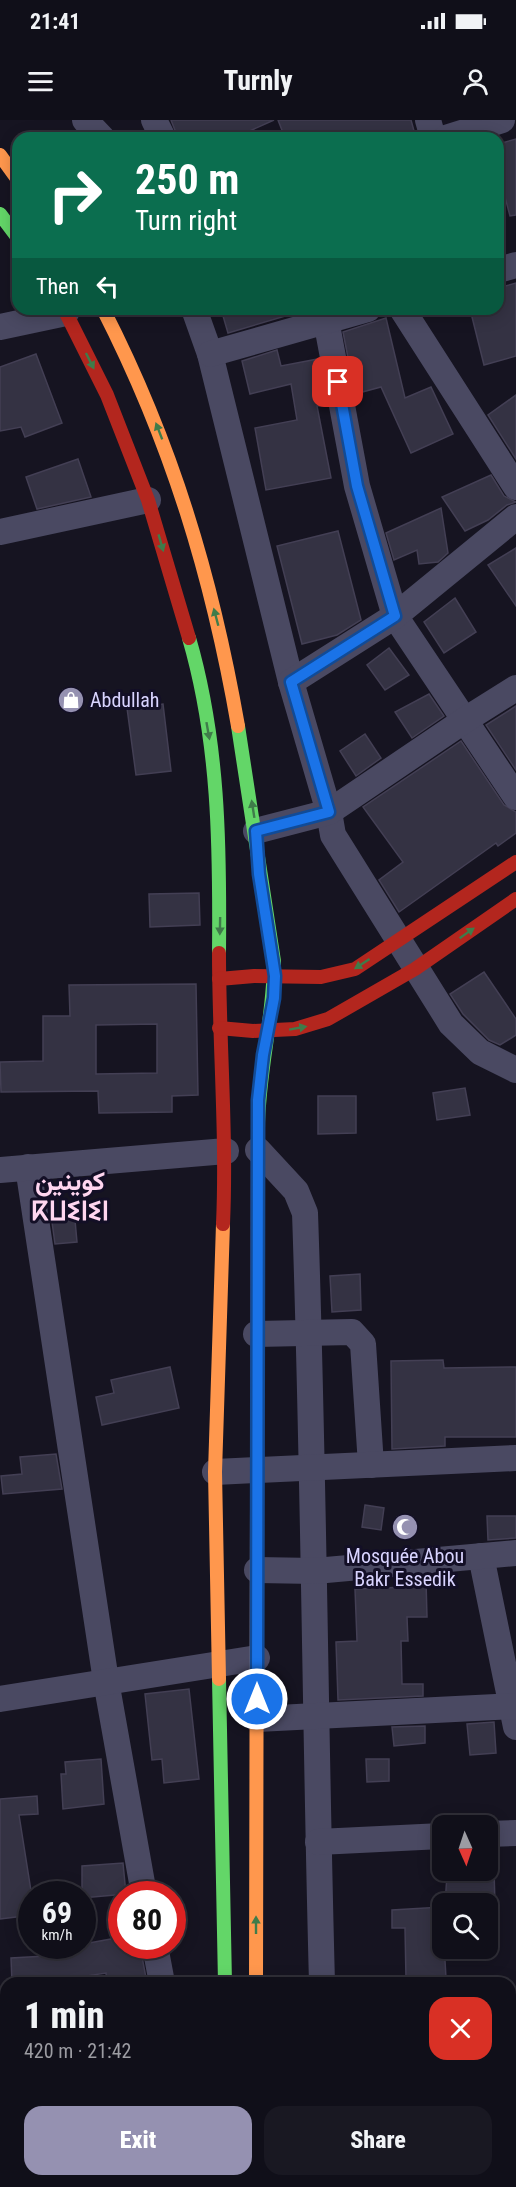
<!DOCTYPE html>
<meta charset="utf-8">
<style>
:root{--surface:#100f19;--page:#191822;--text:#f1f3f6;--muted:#9c9ca2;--line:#302f38;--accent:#9591b1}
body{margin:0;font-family:"Roboto Condensed",Vazirmatn,"Noto Sans Tifinagh",sans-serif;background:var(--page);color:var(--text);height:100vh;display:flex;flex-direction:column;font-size:22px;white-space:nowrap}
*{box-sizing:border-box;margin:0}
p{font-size:20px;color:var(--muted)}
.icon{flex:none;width:33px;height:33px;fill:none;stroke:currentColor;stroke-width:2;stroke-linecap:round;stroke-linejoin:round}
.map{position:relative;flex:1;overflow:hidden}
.sheet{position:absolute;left:0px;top:1857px;width:516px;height:210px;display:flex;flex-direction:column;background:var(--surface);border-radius:18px 18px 0 0;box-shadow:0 3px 15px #0003,0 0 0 2px var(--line)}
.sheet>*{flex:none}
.top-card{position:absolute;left:12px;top:12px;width:492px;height:183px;border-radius:18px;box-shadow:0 3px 15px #0003,0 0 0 2px var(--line);background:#0b6e4f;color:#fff;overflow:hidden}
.needle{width:39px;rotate:177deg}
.buttons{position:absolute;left:432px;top:1695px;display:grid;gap:12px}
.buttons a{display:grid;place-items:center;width:66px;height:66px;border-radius:12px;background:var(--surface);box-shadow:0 3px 15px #0003,0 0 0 2px var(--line);font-size:30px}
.speed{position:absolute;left:18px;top:1761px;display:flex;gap:12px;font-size:30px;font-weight:700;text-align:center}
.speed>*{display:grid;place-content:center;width:78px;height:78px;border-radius:50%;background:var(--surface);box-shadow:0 3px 15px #0003,0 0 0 2px var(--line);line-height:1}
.speed small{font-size:15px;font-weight:400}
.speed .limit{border:9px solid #d22;background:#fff;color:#111}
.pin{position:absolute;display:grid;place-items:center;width:51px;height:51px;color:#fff;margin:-26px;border-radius:12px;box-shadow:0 3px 9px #0006}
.me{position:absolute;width:66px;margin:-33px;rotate:0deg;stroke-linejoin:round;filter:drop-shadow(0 0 4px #0008)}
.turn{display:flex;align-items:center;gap:21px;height:126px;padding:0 24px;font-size:27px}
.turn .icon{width:78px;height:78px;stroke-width:2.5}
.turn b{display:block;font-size:42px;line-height:51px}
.then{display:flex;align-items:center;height:57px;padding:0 24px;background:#0003;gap:12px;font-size:22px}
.round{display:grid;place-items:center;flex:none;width:63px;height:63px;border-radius:18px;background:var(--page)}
.head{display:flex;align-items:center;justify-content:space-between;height:102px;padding:0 24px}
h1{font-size:36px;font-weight:800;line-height:45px}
.button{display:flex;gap:12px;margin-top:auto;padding:12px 24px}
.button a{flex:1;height:69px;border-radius:18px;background:var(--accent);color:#fff;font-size:24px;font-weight:800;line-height:69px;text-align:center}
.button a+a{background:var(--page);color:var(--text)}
.status{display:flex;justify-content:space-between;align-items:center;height:42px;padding:0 30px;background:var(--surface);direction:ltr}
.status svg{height:16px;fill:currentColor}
header{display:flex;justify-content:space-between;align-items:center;height:78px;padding:0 24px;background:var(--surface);font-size:27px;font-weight:800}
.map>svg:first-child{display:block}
.building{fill:#343243;stroke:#433f54;stroke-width:1.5;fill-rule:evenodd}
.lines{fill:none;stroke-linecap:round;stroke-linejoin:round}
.street{stroke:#4a4962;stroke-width:26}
.fast{stroke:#63d668;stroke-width:14}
.slow{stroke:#ff974d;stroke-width:14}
.jam{stroke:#b3261e;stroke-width:14}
.oneway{fill:#3f7c4a}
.route-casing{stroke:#114b97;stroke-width:15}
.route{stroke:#1a73e8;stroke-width:10}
.labels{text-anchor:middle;stroke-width:6;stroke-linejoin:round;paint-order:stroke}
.poi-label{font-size:20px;fill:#d9d4ff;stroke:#130f26;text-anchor:start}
.district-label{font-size:26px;font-weight:bold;fill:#ffd6f0;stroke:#130f26}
</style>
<div class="status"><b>21:41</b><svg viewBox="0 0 49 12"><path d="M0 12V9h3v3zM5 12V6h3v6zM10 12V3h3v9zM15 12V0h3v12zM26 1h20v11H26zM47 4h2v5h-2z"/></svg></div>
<header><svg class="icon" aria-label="menu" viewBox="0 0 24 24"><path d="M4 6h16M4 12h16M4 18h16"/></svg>Turnly<svg class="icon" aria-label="person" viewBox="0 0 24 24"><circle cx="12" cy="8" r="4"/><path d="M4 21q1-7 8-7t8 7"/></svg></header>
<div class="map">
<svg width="516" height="2067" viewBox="0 0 516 2067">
<rect width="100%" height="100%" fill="#161421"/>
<g class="building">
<polygon points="171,0 274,0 234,18 178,18"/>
<polygon points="278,0 411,0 416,18 285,18"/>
<polygon points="516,19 516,95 510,96 498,51 498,24"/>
<polygon points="516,163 516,236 484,245 470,189 498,189 498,168"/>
<polygon points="221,189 309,189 228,213"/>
<polygon points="386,198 405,278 431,267 453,314 411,333 381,267 355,274 343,212"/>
<polygon points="277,230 281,246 318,239 327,285 317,286 331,358 266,370 255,308 297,300 291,264 250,274 242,241"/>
<polygon points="36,234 62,303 25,317 21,307 0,311 0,247"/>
<polygon points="516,275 516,339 488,295"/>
<polygon points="78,339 91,377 37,389 26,357"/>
<polygon points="491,355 504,376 516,382 507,385 488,400 465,411 442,377"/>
<polygon points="441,388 448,433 438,442 419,444 417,430 394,440 386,413"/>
<polygon points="338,411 361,500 337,515 302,524 277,426"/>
<polygon points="516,428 516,486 488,445"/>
<polygon points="455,478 476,512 444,533 424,502"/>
<polygon points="389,528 409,555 385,570 367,545"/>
<polygon points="429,574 444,596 412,618 395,592"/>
<polygon points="163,584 171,651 136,655 127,588"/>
<polygon points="516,586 516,650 486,605"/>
<polygon points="365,614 381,638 356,656 340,631"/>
<polygon points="461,621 504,685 516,692 516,713 498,726 496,723 399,792 379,760 403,742 363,687"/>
<polygon points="199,773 200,805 150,807 149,774"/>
<polygon points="484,852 516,899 516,915 500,925 489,920 463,894 450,874"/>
<path d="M196 864 198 975 172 976V992L99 993 98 971 1 972 0 942 43 941V896H70L69 865ZM157 904V953L96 954V905Z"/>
<polygon points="465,968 470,995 437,1000 433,973"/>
<polygon points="318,976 356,976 356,1013 318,1014"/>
<polygon points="75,1100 77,1122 55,1124 52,1102"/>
<polygon points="360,1154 361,1190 332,1192 330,1156"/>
<polygon points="443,1240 444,1248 516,1247 516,1317 445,1317 445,1326 392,1329 391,1241"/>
<polygon points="170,1247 179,1288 102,1305 96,1277 114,1273 111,1260"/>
<polygon points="56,1334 62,1369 3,1374 1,1356 22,1354 20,1337"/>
<polygon points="365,1385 384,1388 381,1410 362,1407"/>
<polygon points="487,1396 516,1396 516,1418 488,1420"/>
<polygon points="426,1460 427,1497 407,1497 408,1521 401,1521 402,1564 423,1564 423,1576 338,1580 336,1522 357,1521 355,1469 408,1467 408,1461"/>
<polygon points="189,1569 199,1659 164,1663 162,1639 152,1640 145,1574"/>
<polygon points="494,1602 496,1633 470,1635 467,1604"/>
<polygon points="425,1606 425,1623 394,1626 392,1607"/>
<polygon points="101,1639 104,1684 63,1689 61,1654 66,1654 65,1642"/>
<polygon points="366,1639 389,1639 389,1661 367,1662"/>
<polygon points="37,1676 38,1694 19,1695 32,1777 32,1795 0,1799 0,1679"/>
<polygon points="123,1743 126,1774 82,1778 82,1746"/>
<polygon points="464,1750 494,1750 495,1784 445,1784 447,1755 465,1756"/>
<polygon points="442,1787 446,1858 406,1859 405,1808 392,1808 392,1790"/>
<polygon points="122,1817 122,1826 140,1826 147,1863 107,1863 106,1853 40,1863 12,1863 11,1838 46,1836 45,1831"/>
</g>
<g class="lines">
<g class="street">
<polyline points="85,0 102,18"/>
<polyline points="154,0 163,18"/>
<polyline points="428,0 433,18"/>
<polyline points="446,18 502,0"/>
<polyline points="498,150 516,145"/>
<polyline points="194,189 210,234 291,562 329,692 333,715 451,904 480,932 516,950"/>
<polyline points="324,189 357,366 395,496 516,677"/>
<polyline points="402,189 516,367"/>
<polyline points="0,207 66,193"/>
<polyline points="210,234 368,189"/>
<polyline points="0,412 148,380"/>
<polyline points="291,562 395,496 516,397"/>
<polyline points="256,711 329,692 465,600 516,568"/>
<path d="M258 1030 296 1071 305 1093C314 1350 315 1606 322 1863"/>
<polyline points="28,1047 106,1561 144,1774"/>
<polyline points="0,1050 226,1031"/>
<polyline points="256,1214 352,1212 363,1224 371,1345"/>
<polyline points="215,1352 516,1338"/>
<polyline points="481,1436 516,1607"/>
<polyline points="257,1450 315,1451 516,1433"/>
<polyline points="0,1579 257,1538"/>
<polyline points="257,1599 516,1586"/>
<polyline points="488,1714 516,1713"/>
<polyline points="318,1722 442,1716"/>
<polyline points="155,1826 162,1863"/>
<polyline points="510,1968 516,1968"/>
<polyline points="0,2037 5,2067"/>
<polyline points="198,2061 199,2067"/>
<polyline points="343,2061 345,2067"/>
</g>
<g class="fast">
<polyline points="0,94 18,118"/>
<path d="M189 518C219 621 220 726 219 833"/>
<path d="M238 606 274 841C274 898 258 952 258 1009"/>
<polyline points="219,1559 225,1863"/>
</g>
<g class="slow">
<polyline points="0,35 18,60"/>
<path d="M103 189C172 324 212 457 238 606"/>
<polyline points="219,1559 215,1352 223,1104"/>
<polyline points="256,1863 257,1384"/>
<polyline points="278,2061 279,2067"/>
</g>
<g class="jam">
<polyline points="64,189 107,275 148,380 189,518"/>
<path d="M219 833C219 923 227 1014 223 1104"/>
<polyline points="219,859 254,856 321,857 355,849 516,742"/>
<polyline points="219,908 253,911 295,909 328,899 415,849 516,779"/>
<polyline points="257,1384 258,1009"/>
<polyline points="244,2061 246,2067"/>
</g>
</g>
<defs><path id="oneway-solid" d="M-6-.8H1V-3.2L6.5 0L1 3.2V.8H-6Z" transform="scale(1.5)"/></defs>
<g class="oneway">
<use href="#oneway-solid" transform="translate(90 241) rotate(63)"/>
<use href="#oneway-solid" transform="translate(159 311) rotate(-111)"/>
<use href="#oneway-solid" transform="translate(161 423) rotate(74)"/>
<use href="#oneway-solid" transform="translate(216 497) rotate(-105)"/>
<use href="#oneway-solid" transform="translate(208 611) rotate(80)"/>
<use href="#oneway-solid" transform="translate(253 689) rotate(-99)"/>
<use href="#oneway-solid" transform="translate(220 806) rotate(91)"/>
<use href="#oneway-solid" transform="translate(467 813) rotate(-35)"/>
<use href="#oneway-solid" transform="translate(362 844) rotate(147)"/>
<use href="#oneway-solid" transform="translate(298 908) rotate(-10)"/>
<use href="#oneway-solid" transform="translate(256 1805) rotate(-90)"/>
</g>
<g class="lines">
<g class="route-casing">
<polyline id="route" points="257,1579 258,980 263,935 274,878 275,856 259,754 256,711 329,692 291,562 395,496 357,366 338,262"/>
</g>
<use href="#route" class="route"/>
</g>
<defs>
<g id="shop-disc" transform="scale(1.35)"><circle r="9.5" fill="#9591b1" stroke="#130f26"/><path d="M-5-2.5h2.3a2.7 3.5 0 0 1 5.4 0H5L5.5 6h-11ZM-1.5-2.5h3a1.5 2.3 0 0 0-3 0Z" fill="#fff"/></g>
<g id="mosque-disc" transform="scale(1.35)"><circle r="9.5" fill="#9591b1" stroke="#130f26"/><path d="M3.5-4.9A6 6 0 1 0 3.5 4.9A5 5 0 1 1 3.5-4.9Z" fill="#fff"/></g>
</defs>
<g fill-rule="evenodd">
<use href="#shop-disc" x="71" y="580"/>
<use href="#mosque-disc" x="405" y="1407"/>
</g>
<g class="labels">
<g class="poi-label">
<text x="90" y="587">Abdullah</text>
<text x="405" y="1443" text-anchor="middle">Mosquée Abou<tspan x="405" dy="23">Bakr Essedik</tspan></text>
</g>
<g class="district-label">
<text x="70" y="1070">كوينين<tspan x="70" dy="30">ⴽⵡⵉⵏⵉⵏ</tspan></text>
</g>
</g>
</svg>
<div class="buttons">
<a><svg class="needle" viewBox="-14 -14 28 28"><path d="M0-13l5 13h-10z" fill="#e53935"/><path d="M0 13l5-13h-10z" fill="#9c9ca2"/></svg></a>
<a><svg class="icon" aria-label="search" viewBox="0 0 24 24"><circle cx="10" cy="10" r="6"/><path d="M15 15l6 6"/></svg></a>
</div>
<div class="speed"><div>69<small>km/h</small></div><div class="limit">80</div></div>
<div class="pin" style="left:338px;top:262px;background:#d93025"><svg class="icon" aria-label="arrive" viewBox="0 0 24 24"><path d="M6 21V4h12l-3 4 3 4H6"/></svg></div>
<svg class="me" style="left:257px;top:1579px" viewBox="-20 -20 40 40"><circle r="17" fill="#1a73e8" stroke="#fff" stroke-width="3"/><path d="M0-11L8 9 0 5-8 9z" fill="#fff"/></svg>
<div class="top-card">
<div class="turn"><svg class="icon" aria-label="right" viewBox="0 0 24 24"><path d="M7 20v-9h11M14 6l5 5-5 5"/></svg><div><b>250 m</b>Turn right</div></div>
<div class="then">Then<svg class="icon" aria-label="left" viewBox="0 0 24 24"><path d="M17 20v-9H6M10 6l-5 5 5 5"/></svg></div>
</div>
<section class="sheet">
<div class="head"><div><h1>1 min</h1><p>420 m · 21:42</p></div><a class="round" style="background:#d93025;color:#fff"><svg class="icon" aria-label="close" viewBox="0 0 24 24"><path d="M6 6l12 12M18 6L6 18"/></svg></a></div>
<div class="button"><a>Exit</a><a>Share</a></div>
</section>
</div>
